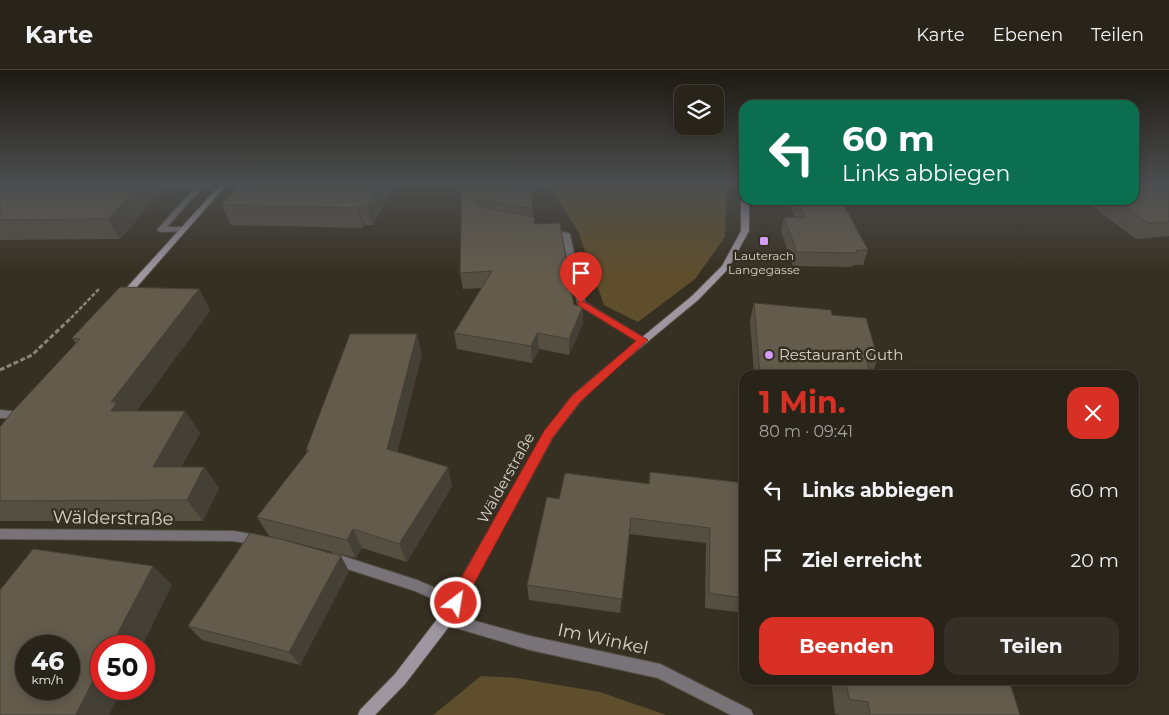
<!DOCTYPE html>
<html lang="de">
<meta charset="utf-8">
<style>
:root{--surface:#28241a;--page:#343027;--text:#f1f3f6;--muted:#a5a4a2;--line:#444139;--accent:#d93025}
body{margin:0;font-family:Montserrat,sans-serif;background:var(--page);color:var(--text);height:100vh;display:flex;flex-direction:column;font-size:19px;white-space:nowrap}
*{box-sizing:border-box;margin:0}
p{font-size:16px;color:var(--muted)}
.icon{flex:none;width:28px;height:28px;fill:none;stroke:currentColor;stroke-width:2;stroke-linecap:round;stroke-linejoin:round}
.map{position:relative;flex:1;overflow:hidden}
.panel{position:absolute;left:739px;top:300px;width:400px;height:315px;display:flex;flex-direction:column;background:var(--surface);border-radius:15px;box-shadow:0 2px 12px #0003,0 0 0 1px var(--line)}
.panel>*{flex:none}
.top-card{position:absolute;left:739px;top:30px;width:400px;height:105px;border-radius:15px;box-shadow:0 2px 12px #0003,0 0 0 1px var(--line);background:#0b6e4f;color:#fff;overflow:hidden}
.buttons{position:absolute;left:674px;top:15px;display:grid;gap:10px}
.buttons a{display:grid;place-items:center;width:50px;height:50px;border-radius:10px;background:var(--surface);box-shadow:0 2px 12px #0003,0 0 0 1px var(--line);font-size:25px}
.speed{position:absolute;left:15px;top:565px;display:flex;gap:10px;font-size:25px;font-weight:700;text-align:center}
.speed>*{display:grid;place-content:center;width:65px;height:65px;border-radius:50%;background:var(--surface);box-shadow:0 2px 12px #0003,0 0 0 1px var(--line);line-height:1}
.speed small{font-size:12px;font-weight:400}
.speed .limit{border:8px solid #d22;background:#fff;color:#111}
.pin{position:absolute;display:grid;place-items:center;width:42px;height:42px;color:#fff;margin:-51px -21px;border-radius:50% 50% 50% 0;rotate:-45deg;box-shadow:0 0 5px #0007}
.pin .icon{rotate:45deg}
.me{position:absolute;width:55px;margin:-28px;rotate:31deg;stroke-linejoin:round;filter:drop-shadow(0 0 4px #0008)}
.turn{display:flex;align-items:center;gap:18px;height:105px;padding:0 20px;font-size:22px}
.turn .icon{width:65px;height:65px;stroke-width:2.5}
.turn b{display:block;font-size:35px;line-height:42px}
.round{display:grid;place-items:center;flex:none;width:52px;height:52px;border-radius:15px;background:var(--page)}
.headline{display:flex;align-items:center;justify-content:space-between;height:85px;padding:0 20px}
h1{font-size:30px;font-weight:700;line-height:38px;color:var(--accent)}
.primary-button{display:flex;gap:10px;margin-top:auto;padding:10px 20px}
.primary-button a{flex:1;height:58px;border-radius:15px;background:var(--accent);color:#fff;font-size:20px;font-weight:700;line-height:58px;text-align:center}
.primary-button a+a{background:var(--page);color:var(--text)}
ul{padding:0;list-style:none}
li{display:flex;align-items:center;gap:15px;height:70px;padding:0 20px}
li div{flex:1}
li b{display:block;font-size:19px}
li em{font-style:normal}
header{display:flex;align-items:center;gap:30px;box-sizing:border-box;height:70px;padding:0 25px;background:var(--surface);border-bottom:1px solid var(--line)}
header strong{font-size:24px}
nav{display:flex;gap:28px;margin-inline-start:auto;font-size:18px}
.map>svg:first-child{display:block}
.green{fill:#5e4e2c}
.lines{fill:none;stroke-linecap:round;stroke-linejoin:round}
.lane-casing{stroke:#534d40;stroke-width:2}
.street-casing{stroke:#534d40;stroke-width:2}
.secondary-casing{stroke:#534d40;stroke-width:2}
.path-far1{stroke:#8a857a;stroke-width:2.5;stroke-dasharray:4 2;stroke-linecap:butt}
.path{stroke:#8a857a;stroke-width:3;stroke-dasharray:5 2.5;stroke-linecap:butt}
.lane{fill:#777379;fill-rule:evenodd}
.street{fill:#777379;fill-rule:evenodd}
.secondary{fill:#9e97a2;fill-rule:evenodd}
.wall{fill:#554f42}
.shaded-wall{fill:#454036}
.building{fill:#635c4d;stroke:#454036;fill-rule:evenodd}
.route{fill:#d93025;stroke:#8d1f18}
.poi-dot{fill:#d59bfa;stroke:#363022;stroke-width:2}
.labels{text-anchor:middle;stroke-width:5;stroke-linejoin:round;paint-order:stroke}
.far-poi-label{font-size:12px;fill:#d6d2c9;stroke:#363022}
.poi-label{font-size:15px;fill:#d6d2c9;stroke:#363022;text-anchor:start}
.street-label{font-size:15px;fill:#d6d2c9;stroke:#363022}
.near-street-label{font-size:18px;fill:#d6d2c9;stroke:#363022}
</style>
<header>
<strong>Karte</strong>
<nav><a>Karte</a><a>Ebenen</a><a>Teilen</a></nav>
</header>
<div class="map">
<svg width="1169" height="645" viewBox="0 0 1169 645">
<rect width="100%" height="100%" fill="#363022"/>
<g class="green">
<polygon points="547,114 727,114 725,167 695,209 638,252 604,235 578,161"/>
<polygon points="481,606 517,608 600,622 666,645 433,645"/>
</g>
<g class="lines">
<g class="lane-casing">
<g id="lane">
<polygon points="148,114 205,114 167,157 186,157 186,161 161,162 157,160 196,116 151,116"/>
<polygon points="547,159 569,163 570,165 585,232 646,269 648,271 646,273 640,273 578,235 562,166 547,163"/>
<polygon points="0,459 233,461 263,466 265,470 263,474 259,475 233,471 0,469"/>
<polygon points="333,483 417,510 461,529 463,533 461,537 456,539 415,521 329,493 327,489 329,485"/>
</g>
</g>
<g class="street-casing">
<g id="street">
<polygon points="0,340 20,342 21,345 20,348 0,348"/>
<polygon points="446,543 530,566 660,594 751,640 753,645 731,645 658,608 530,580 446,555 441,554 439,549 441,544"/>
</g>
</g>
<g class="secondary-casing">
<g id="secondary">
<polygon points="221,114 227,114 127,228 121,228 120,226 121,224"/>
<polygon points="740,114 744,114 744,120 742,119"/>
<polygon points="744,128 744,130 749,130 749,161 728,199 698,230 606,306 580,332 553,367 451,554 405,614 375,645 358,645 360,640 395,604 441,544 545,361 572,326 600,302 692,226 722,196 741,161 741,130"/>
</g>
</g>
<polyline class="path-far1" points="71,248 99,219"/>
<polyline class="path" points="0,300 32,285 72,247"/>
<use href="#lane" class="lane"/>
<use href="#street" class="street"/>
<use href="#secondary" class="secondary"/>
</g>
<g class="wall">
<polygon points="0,114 162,114 164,118 120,169 0,170"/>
<polygon points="240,114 394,114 373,155 364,155 363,158 231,155 222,135"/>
<polygon points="462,114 530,114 534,154 583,253 569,285 539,279 532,293 457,279 454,263 482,218 463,219 460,203"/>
<polygon points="1134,114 1169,114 1169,166 1136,169 1084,130 1134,130"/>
<polygon points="788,130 841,130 868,180 863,195 853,195 852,197 793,196 781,161 784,147 795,148"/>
<polygon points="199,219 210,241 136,341 200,363 181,397 204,397 219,418 203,451 0,451 0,357 76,273 72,268"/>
<polygon points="754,233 832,245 878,289 871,305 754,305 750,250"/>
<polygon points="422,284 397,382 452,416 407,492 362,478 356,488 269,466 257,447 307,383 306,380"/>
<polygon points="744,359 744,543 705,538 706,473 629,464 620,543 529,530 527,515 559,429 649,414 741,413 740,372"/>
<polygon points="349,501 300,595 202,570 188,556"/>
<polygon points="831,610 1009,610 1020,645 840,645 835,644"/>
</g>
<g class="shaded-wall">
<polygon points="140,114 162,114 164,118 120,169 108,149"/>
<polygon points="380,114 394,114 373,155 367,136"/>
<polygon points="478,129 480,144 475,133"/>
<polygon points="359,136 364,155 363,158 357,138"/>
<polygon points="199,219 210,241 130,350 111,341 111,332"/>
<polygon points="583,236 583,253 569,285 569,269"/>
<polygon points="537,263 539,279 532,293 531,276"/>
<polygon points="417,264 422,284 393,398 387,379"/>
<polygon points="185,341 200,363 169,418 153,397"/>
<polygon points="204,397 219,418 203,451 187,430"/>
<polygon points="448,397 452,416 407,492 399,474"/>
<polygon points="353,459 362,478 356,488 347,470"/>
<polygon points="341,486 349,501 300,595 289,582"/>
<polygon points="153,496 172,515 142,576 111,576"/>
<polygon points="101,595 101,619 122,619 109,645 79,645 76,644"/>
</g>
<g class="building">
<polygon points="0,114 140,114 108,149 0,150"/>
<polygon points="240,114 380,114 367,136 359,136 357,138 222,135"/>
<polygon points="462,114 530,114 533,139 478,129 475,133 481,137 534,147 534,154 560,153 574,235 583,236 569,269 537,263 531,276 454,263 492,201 460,203"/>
<polygon points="1134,114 1154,114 1169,123 1169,152 1148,153 1115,130 1134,130"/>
<polygon points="797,130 841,130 868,180 856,180 857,183 797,182 784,147 805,148"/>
<polygon points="120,217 199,219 111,332 117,332 111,341 185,341 153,397 204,397 187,430 0,431 0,357 12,342 80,269 72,268"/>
<polygon points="754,233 831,240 832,245 866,248 878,289 866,288 870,305 760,305"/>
<polygon points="350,264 417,264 387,379 448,397 399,474 353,459 347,470 257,447 309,380 306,380"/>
<polygon points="650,402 744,413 744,528 709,523 710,458 631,448 622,529 527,515 547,427 559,429 565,403 649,414"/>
<polygon points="250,463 280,469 341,486 289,582 188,556"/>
<path d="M33 479 153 496 111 576H101V595L76 644 79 645H0V520ZM26 576H69V619H26Z"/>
<polygon points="846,610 1009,610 1020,645 870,645 868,632 849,629"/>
</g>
<linearGradient id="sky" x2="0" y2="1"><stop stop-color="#1e1a13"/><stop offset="0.56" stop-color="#4c4e4f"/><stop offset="1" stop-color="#4c4e4f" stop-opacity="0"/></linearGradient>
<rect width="1169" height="204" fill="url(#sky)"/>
<polygon class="route" points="581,230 648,270 580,332 553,367 461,538 456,540 450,538 448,533 450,528 544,361 572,326 636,271 578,235 578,231"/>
<g class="poi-dot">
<rect x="759" y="166" width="10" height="10" rx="2.5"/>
<circle cx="769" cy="285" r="5"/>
</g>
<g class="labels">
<g class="far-poi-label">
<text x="764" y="190">Lauterach<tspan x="764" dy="14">Langegasse</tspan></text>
</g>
<g class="poi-label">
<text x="779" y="290">Restaurant Guth</text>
</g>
<g class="street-label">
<text transform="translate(506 408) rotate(-61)" y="5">Wälderstraße</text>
</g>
<g class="near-street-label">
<text transform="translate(113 448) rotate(1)" y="6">Wälderstraße</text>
<text transform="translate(603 569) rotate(12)" y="6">Im Winkel</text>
</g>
</g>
</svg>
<div class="buttons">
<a><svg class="icon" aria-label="layers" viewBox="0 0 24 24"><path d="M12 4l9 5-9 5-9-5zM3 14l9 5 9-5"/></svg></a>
</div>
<div class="speed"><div>46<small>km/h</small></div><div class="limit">50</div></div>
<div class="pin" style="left:581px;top:233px;background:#d93025"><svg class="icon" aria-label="arrive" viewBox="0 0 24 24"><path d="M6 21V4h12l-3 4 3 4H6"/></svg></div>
<svg class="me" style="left:456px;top:533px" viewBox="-20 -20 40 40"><circle r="17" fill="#d93025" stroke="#fff" stroke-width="3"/><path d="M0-11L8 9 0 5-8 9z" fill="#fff"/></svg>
<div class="top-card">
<div class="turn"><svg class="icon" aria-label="left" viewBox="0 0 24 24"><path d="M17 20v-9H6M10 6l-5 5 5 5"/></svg><div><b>60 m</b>Links abbiegen</div></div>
</div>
<section class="panel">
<div class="headline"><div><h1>1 Min.</h1><p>80 m · 09:41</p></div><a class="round" style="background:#d93025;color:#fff"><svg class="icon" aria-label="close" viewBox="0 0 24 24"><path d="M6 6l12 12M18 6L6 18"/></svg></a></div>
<ul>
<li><svg class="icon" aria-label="left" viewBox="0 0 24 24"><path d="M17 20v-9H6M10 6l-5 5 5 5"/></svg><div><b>Links abbiegen</b></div><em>60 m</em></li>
<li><svg class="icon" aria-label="arrive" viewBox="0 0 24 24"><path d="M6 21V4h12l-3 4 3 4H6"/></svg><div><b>Ziel erreicht</b></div><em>20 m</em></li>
</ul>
<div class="primary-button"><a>Beenden</a><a>Teilen</a></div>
</section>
</div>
